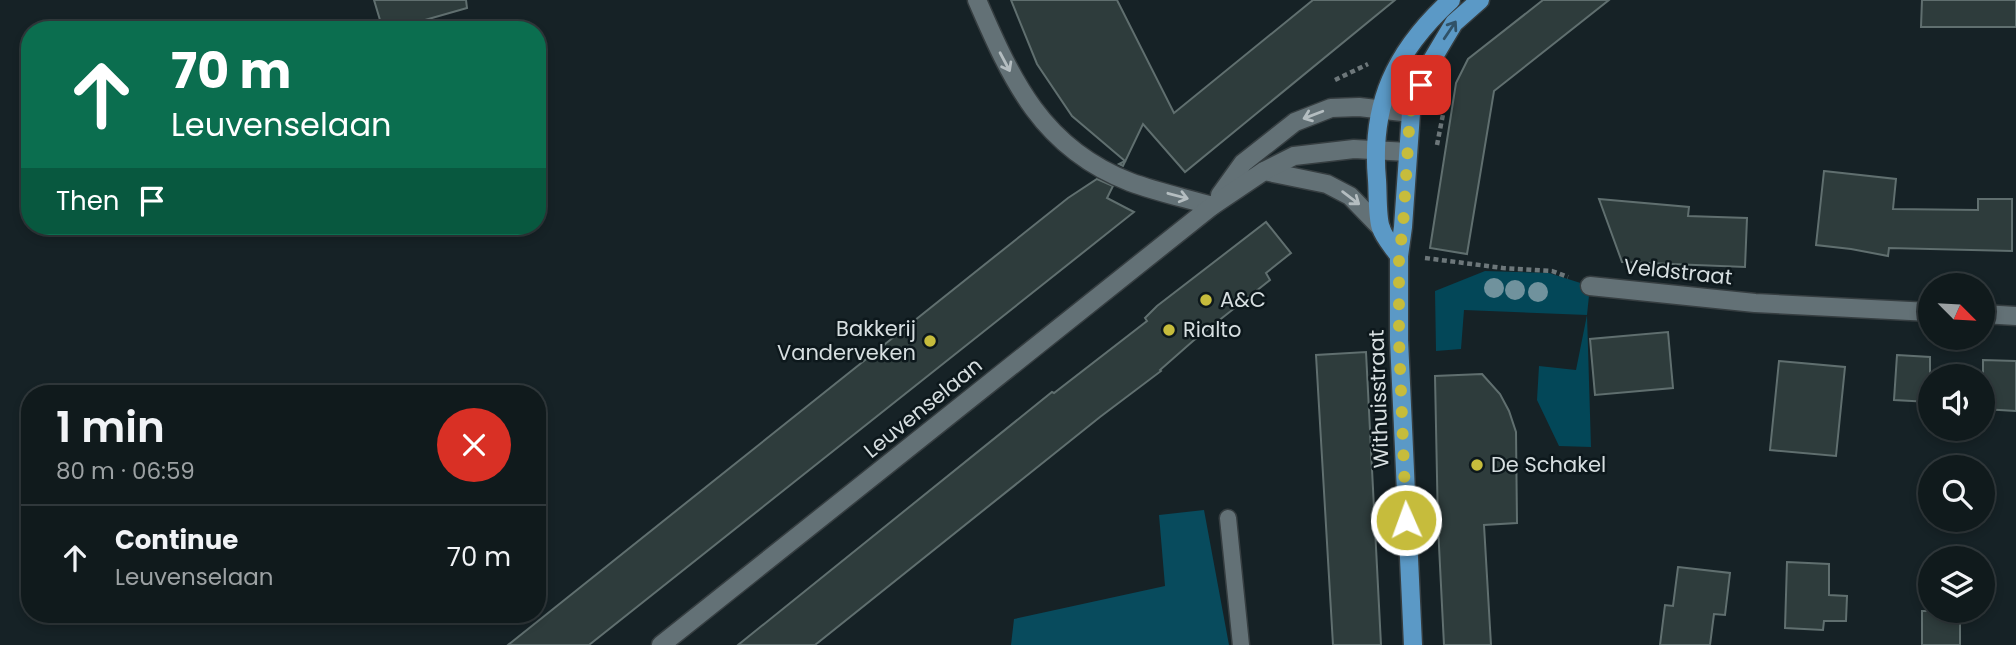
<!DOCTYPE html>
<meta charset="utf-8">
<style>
:root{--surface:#101a1c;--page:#1e2729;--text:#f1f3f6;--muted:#9ca1a3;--line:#30383b}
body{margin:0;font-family:Poppins,sans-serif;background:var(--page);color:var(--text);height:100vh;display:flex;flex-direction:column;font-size:26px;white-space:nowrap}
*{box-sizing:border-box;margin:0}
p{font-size:23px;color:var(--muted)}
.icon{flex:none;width:38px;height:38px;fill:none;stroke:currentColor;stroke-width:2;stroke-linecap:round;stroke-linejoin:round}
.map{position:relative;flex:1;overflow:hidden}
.drawer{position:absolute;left:21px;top:385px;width:525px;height:238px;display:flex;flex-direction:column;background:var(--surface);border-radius:28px;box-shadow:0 4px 10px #0003,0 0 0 2px var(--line)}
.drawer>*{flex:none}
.top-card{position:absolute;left:21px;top:21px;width:525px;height:214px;border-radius:28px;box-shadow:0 4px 10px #0003,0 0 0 2px var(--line);background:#0b6e4f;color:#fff;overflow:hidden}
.needle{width:46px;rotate:114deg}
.fabs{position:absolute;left:1918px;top:273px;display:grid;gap:14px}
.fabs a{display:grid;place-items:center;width:77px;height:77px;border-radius:50%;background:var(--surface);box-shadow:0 4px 10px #0003,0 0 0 2px var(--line);font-size:35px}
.pin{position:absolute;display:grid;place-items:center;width:60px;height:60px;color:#fff;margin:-30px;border-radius:14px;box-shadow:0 4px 10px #0006}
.me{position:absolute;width:77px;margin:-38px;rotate:358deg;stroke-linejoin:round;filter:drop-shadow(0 0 5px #0008)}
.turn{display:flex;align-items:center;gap:24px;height:147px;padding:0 35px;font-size:32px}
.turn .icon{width:91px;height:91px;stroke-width:2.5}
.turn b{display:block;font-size:49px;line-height:60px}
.then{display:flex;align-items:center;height:66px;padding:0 35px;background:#0003;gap:14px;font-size:26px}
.round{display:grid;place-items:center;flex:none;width:74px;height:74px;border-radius:37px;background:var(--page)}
.overview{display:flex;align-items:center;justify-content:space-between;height:119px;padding:0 35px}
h1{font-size:42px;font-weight:600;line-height:52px}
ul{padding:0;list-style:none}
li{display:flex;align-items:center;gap:21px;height:105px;padding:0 35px;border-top:2px solid var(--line)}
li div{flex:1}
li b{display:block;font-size:26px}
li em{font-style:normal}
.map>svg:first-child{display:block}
.green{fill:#034758}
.forest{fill:#084b5d}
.building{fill:#2e3c3c;stroke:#606f6f;stroke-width:2}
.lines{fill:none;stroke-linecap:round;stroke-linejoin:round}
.service-casing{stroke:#363e41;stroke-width:19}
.minor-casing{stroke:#363e41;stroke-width:21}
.tertiary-casing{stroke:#363e41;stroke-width:21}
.primary-casing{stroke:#363e41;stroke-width:21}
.path{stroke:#6d777a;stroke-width:4.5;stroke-dasharray:5 3.5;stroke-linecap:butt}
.service{stroke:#637176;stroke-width:16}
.minor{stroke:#637176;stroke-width:18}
.tertiary{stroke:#637176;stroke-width:18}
.primary{stroke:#5b99c6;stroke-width:18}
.tree{fill:#70929d}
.oneway{stroke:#305268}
.oneway2{stroke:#b4bdc0}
.route{stroke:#c6bc3c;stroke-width:12;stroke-dasharray:0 21.6}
.poi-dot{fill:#c6bc3c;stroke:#0d181c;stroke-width:2.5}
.labels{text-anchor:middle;stroke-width:5;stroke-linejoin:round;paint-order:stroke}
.street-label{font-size:21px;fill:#d6dee0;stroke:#0d181c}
.poi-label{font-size:21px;fill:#d6dee0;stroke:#0d181c;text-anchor:start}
</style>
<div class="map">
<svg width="2016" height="645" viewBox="0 0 2016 645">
<rect width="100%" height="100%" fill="#162226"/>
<polygon class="green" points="1485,271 1549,273 1590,286 1587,315 1591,447 1559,446 1537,400 1539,366 1576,370 1587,315 1464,310 1461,349 1436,351 1435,291"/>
<polygon class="forest" points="1204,510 1229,645 1011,645 1014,619 1165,586 1159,515"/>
<g class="building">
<polygon points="374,0 466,0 467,8 390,30 383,30"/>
<polygon points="1011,0 1117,0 1174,113 1313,0 1395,0 1185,172 1143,124 1123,166 1119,164 1125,161 1072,116 1037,64"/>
<polygon points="1543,0 1609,0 1494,91 1467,254 1430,248 1456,83 1468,59"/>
<polygon points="1922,0 2016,0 2016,27 1921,27"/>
<polygon points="1824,171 1896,179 1893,209 1978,210 1978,199 2012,199 2012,251 1889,248 1888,256 1851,249 1816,245"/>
<polygon points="1097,179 1113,186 1107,198 1134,212 589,645 508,645 1068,198"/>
<polygon points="1599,199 1689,207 1688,216 1747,218 1745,267 1622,262"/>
<polygon points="1266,222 1291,253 1266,273 1270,280 1193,341 1160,370 1161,371 1100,417 815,645 738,645 1052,392 1054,393 1147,321 1145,318 1157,306"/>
<polygon points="1668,332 1673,388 1595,395 1590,339"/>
<polygon points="1366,352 1381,645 1333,645 1316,355"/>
<polygon points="1897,355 1930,357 1930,402 1894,400"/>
<polygon points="1983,360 2016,361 2016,411 1983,409"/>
<polygon points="1779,361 1845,367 1836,456 1770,450"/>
<polygon points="1482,374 1500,394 1509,411 1516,432 1517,523 1484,525 1491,645 1444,645 1438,526 1435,376"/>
<polygon points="1787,562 1829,564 1829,595 1847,596 1846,621 1824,621 1823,630 1785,628"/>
<polygon points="1678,567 1730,573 1725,615 1714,614 1710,645 1660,645 1665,605 1673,606"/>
<rect x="1922" y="611" width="38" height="34"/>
</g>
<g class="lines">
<g class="service-casing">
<polyline id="service" points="1228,518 1241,645"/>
</g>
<g class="minor-casing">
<g id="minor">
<path d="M977 0C1012 81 1042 148 1130 182 1157 192 1185 198 1212 206"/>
<polyline points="1590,286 1755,303 1930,312"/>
<polyline points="1983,314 2016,316"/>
</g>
</g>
<g class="tertiary-casing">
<g id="tertiary">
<polyline points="1264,171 1327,184 1350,196 1381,228"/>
<polyline points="1220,195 1243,163 1295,122 1331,108 1359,107 1411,113"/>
<polyline points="661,645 1212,206 1264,171 1294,156 1354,149 1408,152"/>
</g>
</g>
<g class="primary-casing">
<g id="primary">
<path d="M1399 256C1393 247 1384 238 1381 228 1377 218 1378 193 1377 180 1370 104 1395 51 1451 0"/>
<polyline points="1413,645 1399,340 1399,256 1403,227 1411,113 1426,70 1454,23 1480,0"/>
</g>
</g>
<g class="path">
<polyline points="1335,80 1368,64"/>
<polyline points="1437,145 1446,99"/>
<polyline points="1425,258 1503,268 1552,271 1568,277"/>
</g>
<use href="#service" class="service"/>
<use href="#minor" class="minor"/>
<use href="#tertiary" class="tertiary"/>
<use href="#primary" class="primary"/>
</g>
<g class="tree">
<circle cx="1494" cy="288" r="10"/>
<circle cx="1515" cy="290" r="10"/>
<circle cx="1538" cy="292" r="10"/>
</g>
<defs><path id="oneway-shaft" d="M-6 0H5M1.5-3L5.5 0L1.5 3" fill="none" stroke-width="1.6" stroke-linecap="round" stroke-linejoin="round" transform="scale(1.75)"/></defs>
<use class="oneway" href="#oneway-shaft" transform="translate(1450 30) rotate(-56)"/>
<g class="oneway2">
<use href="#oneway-shaft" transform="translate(1005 62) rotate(62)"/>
<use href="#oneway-shaft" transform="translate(1313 115) rotate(159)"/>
<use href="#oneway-shaft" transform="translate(1178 196) rotate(15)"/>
<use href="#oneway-shaft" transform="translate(1351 198) rotate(37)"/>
</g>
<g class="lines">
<polyline class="route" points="1406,520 1399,340 1399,256 1403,227 1410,113 1421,85"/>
</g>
<g class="poi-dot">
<circle cx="1206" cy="300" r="7"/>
<circle cx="1169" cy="330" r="7"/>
<circle cx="930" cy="341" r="7"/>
<circle cx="1477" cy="465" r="7"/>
</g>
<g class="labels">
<g class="street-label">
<text transform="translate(1678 272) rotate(6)" y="7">Veldstraat</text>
<text transform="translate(1379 399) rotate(-92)" y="7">Withuisstraat</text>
<text transform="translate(923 408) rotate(-39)" y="7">Leuvenselaan</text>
</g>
<g class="poi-label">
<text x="1220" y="307">A&amp;C</text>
<text x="916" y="336" text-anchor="end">Bakkerij<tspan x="916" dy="24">Vanderveken</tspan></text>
<text x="1183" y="337">Rialto</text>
<text x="1491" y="472">De Schakel</text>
</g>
</g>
</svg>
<div class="fabs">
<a><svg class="needle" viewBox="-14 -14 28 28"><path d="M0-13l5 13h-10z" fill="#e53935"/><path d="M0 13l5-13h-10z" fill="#9ca1a3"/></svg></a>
<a><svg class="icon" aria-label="sound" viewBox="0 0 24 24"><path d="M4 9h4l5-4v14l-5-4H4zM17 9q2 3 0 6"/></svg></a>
<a><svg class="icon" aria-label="search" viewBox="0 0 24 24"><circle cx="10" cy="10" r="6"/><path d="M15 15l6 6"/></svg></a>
<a><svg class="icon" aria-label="layers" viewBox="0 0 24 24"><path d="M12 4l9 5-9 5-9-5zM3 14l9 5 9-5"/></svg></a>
</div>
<div class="pin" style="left:1421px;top:85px;background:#d93025"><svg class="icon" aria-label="arrive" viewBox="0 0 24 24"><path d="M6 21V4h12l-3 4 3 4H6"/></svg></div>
<svg class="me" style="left:1406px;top:520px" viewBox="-20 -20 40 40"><circle r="17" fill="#c6bc3c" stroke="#fff" stroke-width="3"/><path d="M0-11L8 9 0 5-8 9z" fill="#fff"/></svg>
<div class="top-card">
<div class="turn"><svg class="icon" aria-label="ahead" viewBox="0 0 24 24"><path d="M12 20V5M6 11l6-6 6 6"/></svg><div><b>70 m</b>Leuvenselaan</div></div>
<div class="then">Then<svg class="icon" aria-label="arrive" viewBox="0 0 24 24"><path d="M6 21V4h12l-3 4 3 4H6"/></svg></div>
</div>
<section class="drawer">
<div class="overview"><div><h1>1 min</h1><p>80 m · 06:59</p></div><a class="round" style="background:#d93025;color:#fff"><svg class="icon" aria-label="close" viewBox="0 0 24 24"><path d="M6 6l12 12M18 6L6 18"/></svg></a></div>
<ul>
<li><svg class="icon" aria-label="ahead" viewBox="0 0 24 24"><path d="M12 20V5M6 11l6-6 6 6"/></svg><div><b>Continue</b><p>Leuvenselaan</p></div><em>70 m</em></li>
</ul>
</section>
</div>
